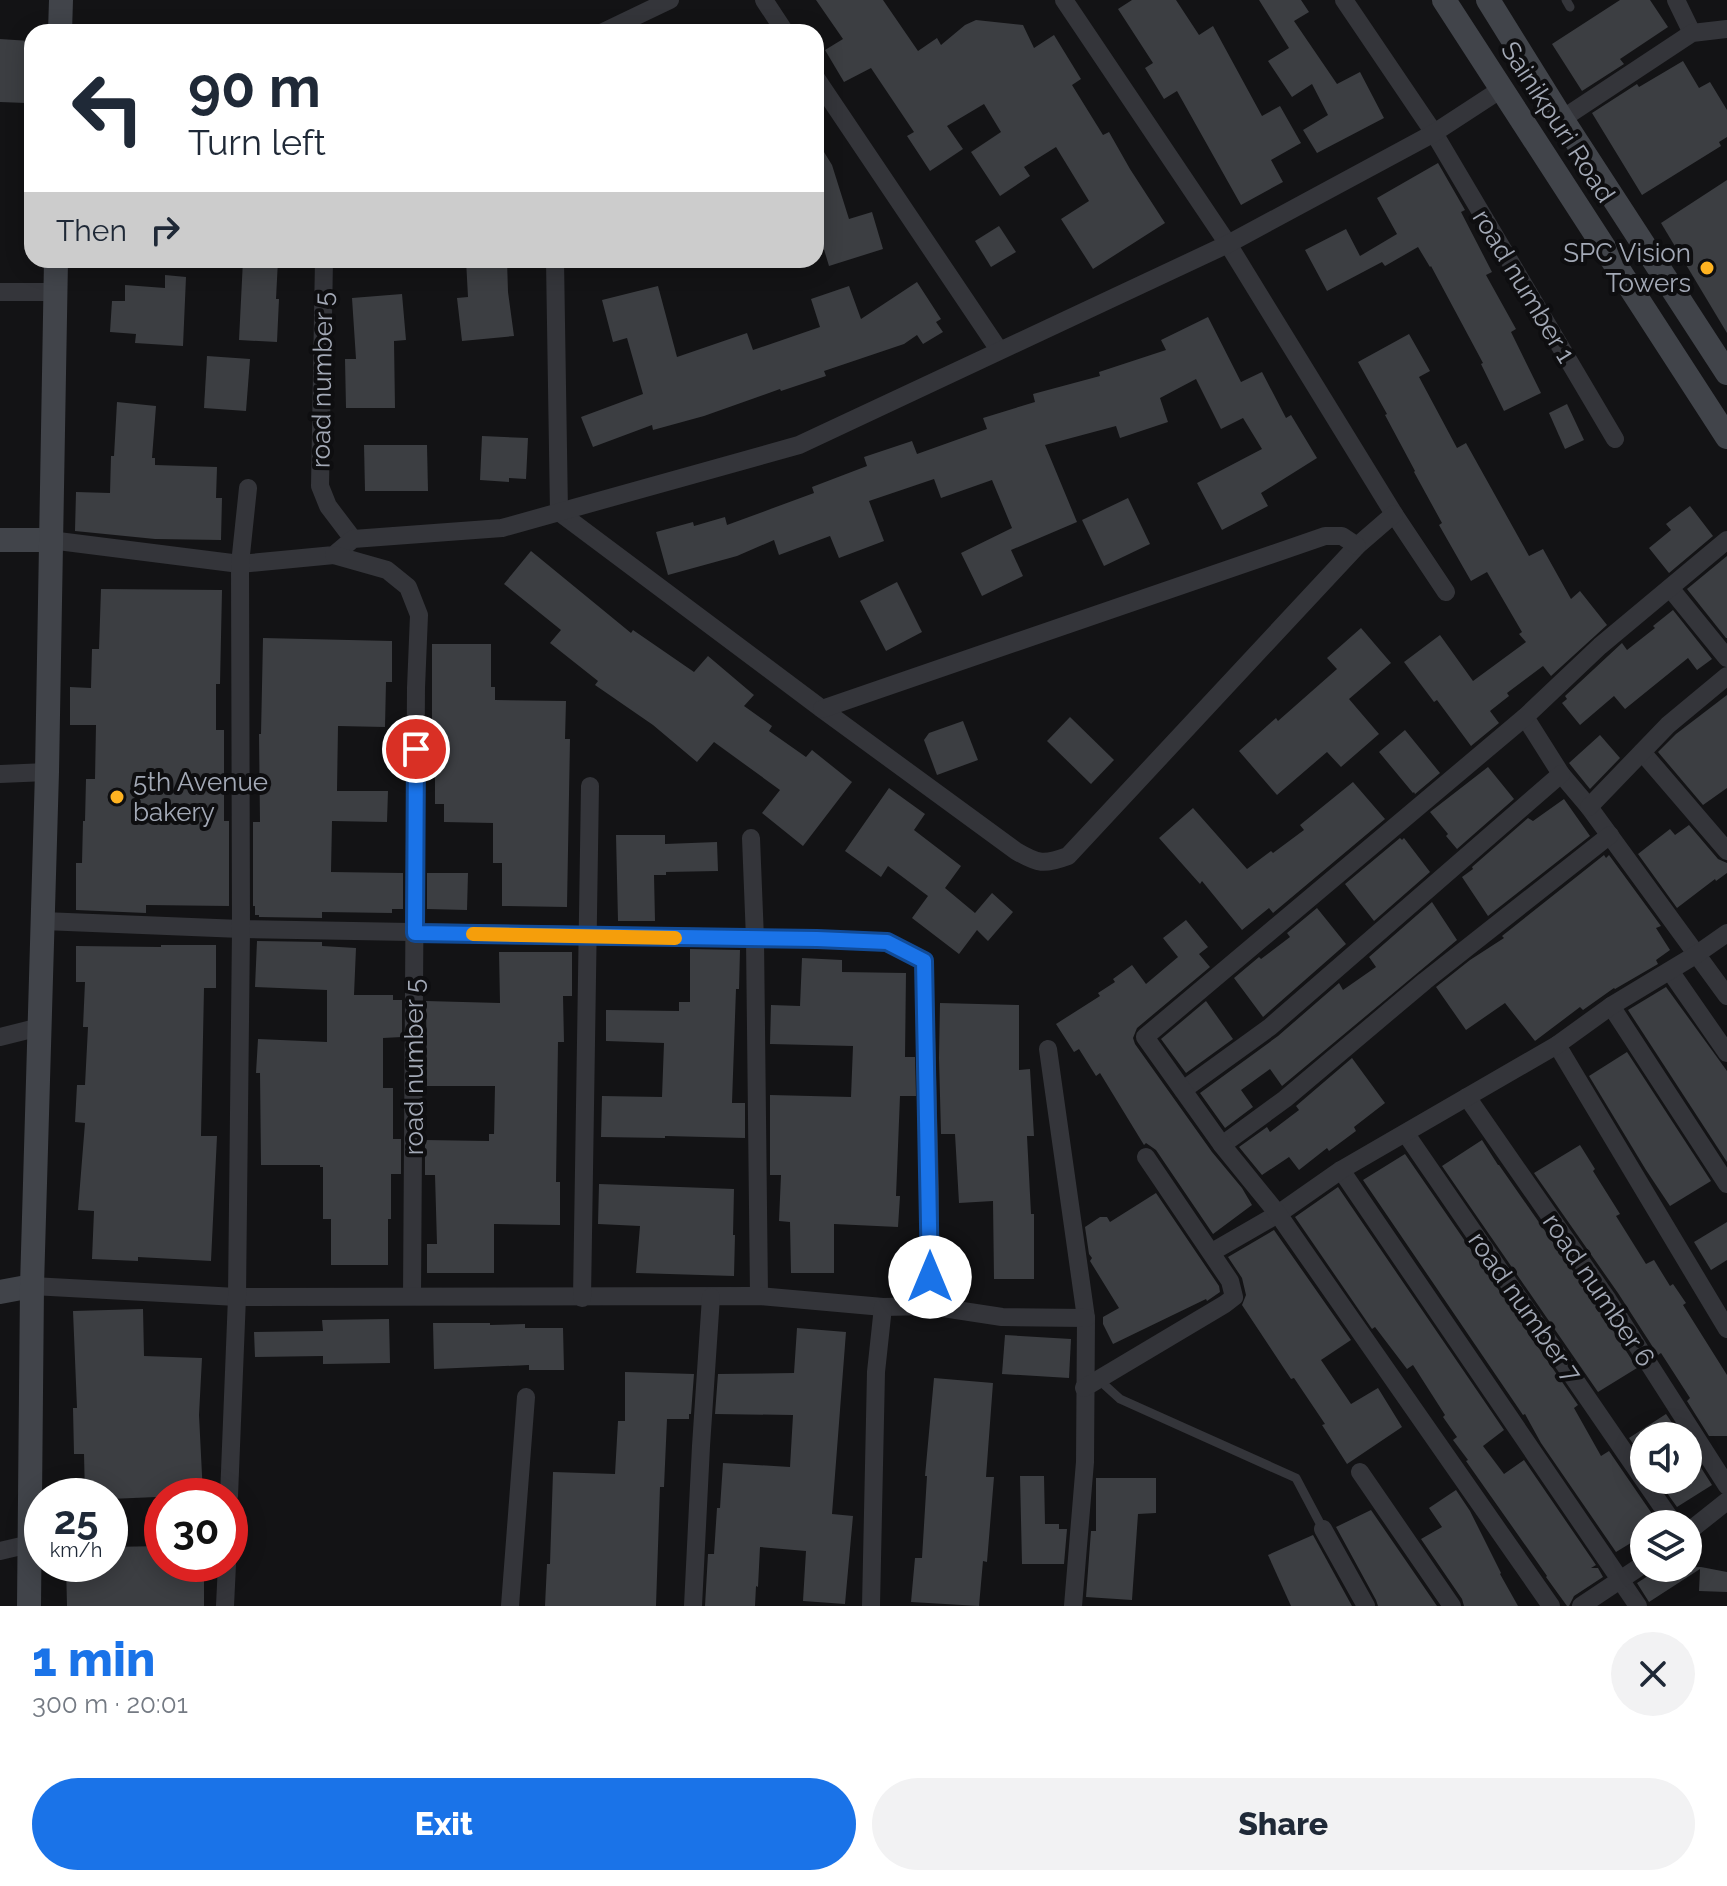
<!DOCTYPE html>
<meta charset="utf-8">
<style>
:root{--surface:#fff;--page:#f2f2f3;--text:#1f2937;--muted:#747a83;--accent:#1a73e8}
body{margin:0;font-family:Raleway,sans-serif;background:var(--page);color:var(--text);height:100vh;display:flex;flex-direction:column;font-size:30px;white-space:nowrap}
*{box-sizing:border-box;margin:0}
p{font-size:26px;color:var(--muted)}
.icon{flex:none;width:44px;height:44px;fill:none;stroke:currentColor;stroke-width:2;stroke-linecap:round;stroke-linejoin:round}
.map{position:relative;height:1606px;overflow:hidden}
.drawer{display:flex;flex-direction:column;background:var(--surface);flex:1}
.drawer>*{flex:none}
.guide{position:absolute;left:24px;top:24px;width:800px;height:244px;border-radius:24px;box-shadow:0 4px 20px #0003;background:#fff;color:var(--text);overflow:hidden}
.tools{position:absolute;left:1630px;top:1422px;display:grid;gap:16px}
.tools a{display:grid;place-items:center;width:72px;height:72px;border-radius:50%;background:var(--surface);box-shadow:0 4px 20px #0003;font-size:40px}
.speed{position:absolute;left:24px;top:1478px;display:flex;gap:16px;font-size:40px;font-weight:700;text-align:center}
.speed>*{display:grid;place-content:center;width:104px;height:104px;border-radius:50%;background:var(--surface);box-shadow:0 4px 20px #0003;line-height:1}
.speed small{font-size:20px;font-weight:400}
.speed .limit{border:12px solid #d22;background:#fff;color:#111}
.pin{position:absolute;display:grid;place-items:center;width:68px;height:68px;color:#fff;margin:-34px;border:4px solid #fff;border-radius:50%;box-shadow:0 2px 8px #0007}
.me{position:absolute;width:88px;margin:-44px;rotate:0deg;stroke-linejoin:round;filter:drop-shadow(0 0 6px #0008)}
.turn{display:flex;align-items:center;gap:28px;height:168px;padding:0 32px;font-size:36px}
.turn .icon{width:104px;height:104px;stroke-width:2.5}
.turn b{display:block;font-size:56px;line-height:68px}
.then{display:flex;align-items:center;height:76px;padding:0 32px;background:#0003;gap:16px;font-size:30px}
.round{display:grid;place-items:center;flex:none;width:84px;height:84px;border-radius:42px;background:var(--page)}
.head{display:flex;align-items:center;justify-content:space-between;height:136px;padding:0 32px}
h1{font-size:48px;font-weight:800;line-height:60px;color:var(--accent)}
.button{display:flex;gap:16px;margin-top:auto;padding:16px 32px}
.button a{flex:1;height:92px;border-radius:48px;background:var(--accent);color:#fff;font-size:32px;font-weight:800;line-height:92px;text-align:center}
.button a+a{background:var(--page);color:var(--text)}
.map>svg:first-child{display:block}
.building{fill:#3c3e42}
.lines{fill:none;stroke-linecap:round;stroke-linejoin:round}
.lane{stroke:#34353a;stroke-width:9}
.street{stroke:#34353a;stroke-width:18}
.secondary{stroke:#41444a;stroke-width:24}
.route-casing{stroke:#114b97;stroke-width:20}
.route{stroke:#1a73e8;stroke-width:14}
.slow{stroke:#f59e0b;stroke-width:14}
.poi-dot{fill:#ffb321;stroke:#0e0e10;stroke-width:3}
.labels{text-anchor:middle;stroke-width:8;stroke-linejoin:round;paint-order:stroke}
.street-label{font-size:26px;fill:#a3a9b6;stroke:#0e0e10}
.poi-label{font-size:26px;fill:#a3a9b6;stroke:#0e0e10;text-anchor:end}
</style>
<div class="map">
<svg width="1727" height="1606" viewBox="0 0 1727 1606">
<rect width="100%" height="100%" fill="#131315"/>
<g class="building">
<polygon points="816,0 883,0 918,51 937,38 941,45 965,25 976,20 1023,25 1034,48 1054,35 1081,79 1072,85 1103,135 1109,132 1130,169 1165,223 1093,269 1061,219 1089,201 1056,147 1024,167 1030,176 1000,196 971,152 1001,132 984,104 947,126 963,149 930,171 907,136 914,132 871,68 844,82 825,50 843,39"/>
<polygon points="1132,0 1176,0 1199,35 1213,26 1262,116 1280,106 1301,143 1271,160 1283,182 1241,205 1177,91 1164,99 1145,68 1153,63 1118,9"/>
<polygon points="1259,0 1301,0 1309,12 1294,21 1337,84 1360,72 1384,118 1317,153 1303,130 1328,115 1312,84 1292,97 1268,61 1289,48"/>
<polygon points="1620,0 1650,0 1668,27 1620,59 1624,64 1582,91 1552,44"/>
<polygon points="0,39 30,41 26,103 0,102"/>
<polygon points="1683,61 1699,88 1710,82 1727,110 1727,137 1719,142 1721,146 1642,195 1592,113 1637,84 1639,87"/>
<polygon points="816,139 832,165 849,219 872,212 883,249 829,266 816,223"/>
<polygon points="1438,163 1465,210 1461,212 1492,272 1486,275 1516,329 1511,332 1541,393 1504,411 1481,364 1483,363 1431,266 1430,267 1418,247 1385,266 1382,262 1327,291 1305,250 1346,229 1360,256 1397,234 1377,198"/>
<polygon points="1727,180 1727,333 1661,223"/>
<polygon points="999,226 1016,252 991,267 975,241"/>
<polygon points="243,260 278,260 276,299 279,299 277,342 239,340"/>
<polygon points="466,260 507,260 508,292 514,336 462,341 457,298 468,297"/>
<polygon points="165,275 186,277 183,346 135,343 136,334 110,332 112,301 125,301 125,285 165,288"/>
<polygon points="917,282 941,319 936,322 943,332 923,344 917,335 904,344 824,371 826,376 781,391 780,389 704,416 653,430 652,425 593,447 581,417 643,394 627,338 613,342 602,300 658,286 677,357 747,333 753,350 820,327 811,299 849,286 861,319"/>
<polygon points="402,294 406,340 394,341 395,408 346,408 345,359 356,359 352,298"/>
<polygon points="1208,317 1241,382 1262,372 1286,418 1291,415 1317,458 1261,493 1268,506 1222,530 1197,483 1262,449 1243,418 1221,429 1196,379 1160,398 1168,422 1120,438 1116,426 1045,445 1077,522 1011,550 1023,576 982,596 961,553 1012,528 992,480 941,498 934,479 869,501 884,541 839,558 830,536 779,555 774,540 737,556 668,575 656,532 693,522 694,526 725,517 727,525 814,493 812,487 867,466 864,457 912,441 917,454 987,429 983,418 1035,402 1033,394 1100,376 1099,372 1166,350 1161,340"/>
<polygon points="1409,334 1430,371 1419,377 1457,448 1466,443 1529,556 1543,549 1571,599 1580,591 1607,625 1551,676 1543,666 1507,693 1509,696 1490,711 1499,723 1471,746 1437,700 1434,702 1404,662 1440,635 1473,681 1526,642 1519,634 1522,632 1487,572 1471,581 1439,525 1442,523 1414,472 1415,471 1385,415 1387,414 1358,362"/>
<polygon points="207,356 250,359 246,411 204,408"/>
<polygon points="117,402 156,406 152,458 155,458 155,465 217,467 216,498 222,498 221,540 155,539 75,531 76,492 110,493 111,456 114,456"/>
<polygon points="1567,404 1584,440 1565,449 1549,413"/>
<polygon points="482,436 528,438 526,479 509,478 509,482 480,480"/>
<polygon points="364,445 427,445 428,491 365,491"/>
<polygon points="1128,498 1150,544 1104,566 1082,520"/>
<polygon points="1690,506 1713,536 1669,573 1649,548 1671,530 1666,524"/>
<polygon points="531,551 631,633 633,630 694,672 708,656 754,695 744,706 772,726 769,731 806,757 812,750 852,782 803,846 762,813 780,790 714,742 697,762 653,725 595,685 598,681 550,643 561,630 504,584"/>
<polygon points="1727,556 1727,638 1726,638 1687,589"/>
<polygon points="897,582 922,632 886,651 860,601"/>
<polygon points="101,589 222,590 220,684 216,684 216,730 224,730 224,821 229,821 229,906 146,905 146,913 76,910 76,863 82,863 83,821 85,821 86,779 95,779 96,725 70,725 70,687 91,688 92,649 99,649"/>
<polygon points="1673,610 1712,659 1697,670 1688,658 1625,709 1614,696 1580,725 1562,703 1567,699 1565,696 1622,643 1627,650 1655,628 1653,626"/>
<polygon points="1361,628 1391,663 1349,699 1379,734 1341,767 1327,752 1277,795 1239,751 1276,718 1278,721 1337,669 1327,658"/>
<polygon points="263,638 392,641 392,682 386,682 385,727 338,726 337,791 388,791 387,822 332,821 331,872 403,873 403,909 392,909 392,913 322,912 322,918 259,917 259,915 255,915 255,906 253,906 253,822 260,822 259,734 261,734"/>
<polygon points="432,644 491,644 491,687 495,687 495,700 566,701 565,739 570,739 567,907 502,906 502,863 493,863 493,823 444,822 444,804 435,804 435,774 427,774 428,738 432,738"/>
<polygon points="1727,695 1727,788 1703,805 1658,752 1676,734"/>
<polygon points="1070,717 1114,760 1091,784 1047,741"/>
<polygon points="963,721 978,760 937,775 924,740 929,733"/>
<polygon points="1405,730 1440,773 1415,794 1414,792 1413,793 1379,752"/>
<polygon points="1600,735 1620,758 1590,789 1569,763"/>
<polygon points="1488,767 1514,799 1457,849 1446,836 1448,834 1430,812"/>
<polygon points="1353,782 1385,819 1273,913 1269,908 1242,930 1202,881 1200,884 1159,838 1193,808 1247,869 1271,851 1273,853 1304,830 1300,825"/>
<polygon points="889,788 925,814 914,830 961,866 945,888 975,913 992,893 1013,912 988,941 977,930 959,954 912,918 928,896 888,866 881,877 845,851"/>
<polygon points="1564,799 1590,836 1488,916 1462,877 1473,869 1472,867 1528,818 1533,821"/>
<polygon points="1689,825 1718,859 1727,863 1727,873 1716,881 1715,879 1677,908 1638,854 1670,829 1675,835"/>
<polygon points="616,835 665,835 665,844 717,842 718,871 666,872 666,875 654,875 655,921 618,921"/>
<polygon points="1400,838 1402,840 1404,838 1430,872 1374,921 1345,884"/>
<polygon points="1604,855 1606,858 1609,855 1661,926 1656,928 1670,950 1656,960 1658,964 1615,989 1614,988 1583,1010 1580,1007 1535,1041 1505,1003 1466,1030 1436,987 1470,960 1504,938 1502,936"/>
<polygon points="427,873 468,873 467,910 427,909"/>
<polygon points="1432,902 1457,940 1282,1086 1270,1069 1241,1090 1253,1107 1225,1128 1200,1093 1278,1036 1339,983 1343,990 1376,967 1369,957"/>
<polygon points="1317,908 1346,944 1263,1017 1234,978 1259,957 1261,959 1290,937 1287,933"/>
<polygon points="1186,920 1208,947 1199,954 1210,967 1137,1028 1133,1038 1135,1044 1212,1152 1242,1188 1252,1205 1213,1234 1156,1150 1146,1143 1144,1145 1100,1073 1096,1076 1079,1049 1074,1052 1056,1024 1100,996 1098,993 1115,982 1113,979 1132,965 1146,984 1178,957 1163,938"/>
<polygon points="257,941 322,942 322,946 356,948 354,995 393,995 393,1000 402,1000 402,1037 383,1038 383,1088 393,1088 393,1139 401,1139 401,1174 391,1174 391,1219 388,1219 388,1265 331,1265 331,1219 323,1219 323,1167 320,1167 320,1165 261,1165 260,1073 256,1073 258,1039 327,1042 327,990 255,987"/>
<polygon points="161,945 216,945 216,988 204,988 201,1136 217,1136 211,1261 138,1257 138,1261 92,1259 94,1211 78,1210 85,1123 75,1122 77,1085 85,1085 88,1027 83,1027 85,982 76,982 76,946 161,947"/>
<polygon points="690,949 740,950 739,989 736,989 732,1103 745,1103 745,1138 665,1136 665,1138 601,1137 602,1096 662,1097 664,1043 606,1041 606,1010 679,1011 679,1002 690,1002"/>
<polygon points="499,952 572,952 572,996 563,996 564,1042 558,1042 556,1182 560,1182 560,1225 494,1224 494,1273 427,1273 427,1244 437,1244 435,1175 425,1175 425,1140 489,1141 489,1134 494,1134 495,1086 427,1086 426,1001 500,1003"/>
<polygon points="802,958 842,960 842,972 906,973 905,1057 915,1057 916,1096 900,1096 896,1196 900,1196 898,1227 834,1224 834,1273 791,1273 790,1222 779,1221 781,1175 770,1175 770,1095 851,1097 853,1046 770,1044 771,1005 800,1006"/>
<polygon points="1666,987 1727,1071 1727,1162 1628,1010"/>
<polygon points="1206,1001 1233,1039 1186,1073 1161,1039"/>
<polygon points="940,1003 1019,1005 1019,1070 1030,1069 1034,1136 1027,1136 1031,1214 1034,1214 1034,1279 994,1279 993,1201 959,1203 955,1134 941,1134 939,1058"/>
<polygon points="1627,1052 1711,1181 1670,1206 1646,1170 1589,1076"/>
<polygon points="1352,1058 1385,1103 1354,1127 1356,1131 1329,1151 1327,1148 1299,1170 1289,1157 1262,1175 1239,1147 1267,1127 1270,1132 1299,1110 1296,1106"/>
<polygon points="1482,1140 1498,1165 1499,1165 1598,1307 1637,1368 1598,1392 1442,1166"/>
<polygon points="1580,1145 1595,1169 1593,1171 1620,1214 1616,1216 1646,1264 1654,1260 1670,1286 1673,1284 1686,1303 1683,1305 1727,1375 1727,1436 1709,1436 1687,1401 1690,1398 1661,1353 1658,1355 1618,1293 1534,1173"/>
<polygon points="1405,1154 1578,1405 1574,1408 1601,1456 1609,1451 1657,1521 1652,1524 1644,1524 1644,1535 1616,1552 1541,1443 1525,1414 1523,1415 1363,1180"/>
<polygon points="599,1184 734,1189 733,1235 735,1235 734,1276 636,1273 640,1226 598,1224"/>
<polygon points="1338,1187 1504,1430 1483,1446 1504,1474 1524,1460 1596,1565 1591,1568 1598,1568 1603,1577 1574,1596 1569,1606 1567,1606 1546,1577 1547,1576 1466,1461 1468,1460 1453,1440 1457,1437 1443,1417 1445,1415 1413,1365 1407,1369 1375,1327 1372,1329 1295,1217"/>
<polygon points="1156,1193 1219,1286 1220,1292 1207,1301 1206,1299 1113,1344 1103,1324 1103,1317 1119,1308 1090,1261 1092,1258 1089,1254 1085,1227 1100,1217 1107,1217 1110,1222"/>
<polygon points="1727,1222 1727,1260 1711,1270 1694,1242"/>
<polygon points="1274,1230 1351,1340 1321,1360 1351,1404 1378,1388 1402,1427 1347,1464 1322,1425 1325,1424 1294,1378 1291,1379 1242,1305 1246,1295 1242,1278 1228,1257"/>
<polygon points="143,1309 144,1356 202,1358 199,1415 203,1495 110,1499 110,1496 85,1496 84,1454 74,1454 73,1408 77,1408 73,1311"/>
<polygon points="389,1319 390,1363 323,1364 323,1356 255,1357 254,1332 323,1331 322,1320"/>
<polygon points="433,1323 490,1323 490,1325 525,1324 525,1328 563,1328 564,1370 529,1370 529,1365 434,1369"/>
<polygon points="797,1328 846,1332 832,1514 853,1516 845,1604 803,1601 806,1551 760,1547 758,1587 756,1586 755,1606 705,1606 708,1554 714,1554 717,1508 720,1508 723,1463 790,1467 793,1415 715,1414 718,1374 794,1373"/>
<polygon points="1005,1335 1071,1339 1069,1378 1002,1374"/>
<polygon points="625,1372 694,1374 691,1414 689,1414 689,1419 667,1419 664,1487 660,1487 656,1606 545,1606 547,1564 550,1564 553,1472 615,1474 618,1421 625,1421"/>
<polygon points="934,1378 993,1383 986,1477 994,1477 987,1562 983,1561 979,1606 911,1602 915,1558 922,1558 927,1476 925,1476"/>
<polygon points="1666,1414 1681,1436 1644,1436 1644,1459 1629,1438"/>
<polygon points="1698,1463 1712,1485 1677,1507 1662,1486 1671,1480 1688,1480 1688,1469"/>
<polygon points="1020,1476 1044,1476 1045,1524 1059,1524 1059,1529 1067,1529 1064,1564 1022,1564"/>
<polygon points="1096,1478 1156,1478 1156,1513 1138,1514 1132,1600 1086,1597 1091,1531 1096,1531"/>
<polygon points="1456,1490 1470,1511 1501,1573 1500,1574 1518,1606 1464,1606 1462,1599 1421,1539 1442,1527 1429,1508"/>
<polygon points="1371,1510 1437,1606 1378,1606 1376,1600 1336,1527"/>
<polygon points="1313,1535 1352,1606 1291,1606 1268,1555"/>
<polygon points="162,1546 162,1564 204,1564 204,1606 67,1606 66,1564 110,1564 110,1547"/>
<polygon points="1701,1567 1727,1572 1727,1592 1699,1591 1700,1569 1649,1602 1637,1583 1651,1574 1655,1568"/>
</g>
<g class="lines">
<g class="lane">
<polyline points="1566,0 1570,7"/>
<polyline points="1098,1379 1120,1399 1296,1478 1323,1529"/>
</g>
<g class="street">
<polyline points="764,0 785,32"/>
<polyline points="1064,0 1228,244 1394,514 1446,592"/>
<polyline points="1344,0 1434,133 1615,439"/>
<polyline points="1676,0 1692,33"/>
<polyline points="603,32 670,0"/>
<polyline points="816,78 999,350"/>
<polyline points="1562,119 1692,33 1727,29"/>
<polyline points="324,260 320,486 328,506 353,539"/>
<path d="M555 260 559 512 822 709 1016 851C1038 864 1044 865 1068 856L1357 546 1394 514"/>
<polyline points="0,292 56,292"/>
<polyline points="50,540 240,564 334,555 353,539 502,528 799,445 1228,244 1434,133 1503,88"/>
<polyline points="334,555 387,570 408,587 419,615 416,688 412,1296"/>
<polyline points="1670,588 1727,658"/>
<polyline points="822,709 1325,536 1342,536 1357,546"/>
<polyline points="1525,717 1561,774 1589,807 1727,996"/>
<polyline points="1642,752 1727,851"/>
<polyline points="0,774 47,772"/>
<polyline points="1589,807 1668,725 1727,676"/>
<polyline points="751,838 755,939 759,1296"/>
<polyline points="43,921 241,929 817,939 887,942 924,961 930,1189 930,1306"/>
<polyline points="1670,971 1727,1053"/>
<polyline points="1611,1006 1727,1184"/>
<polyline points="0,1037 40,1027"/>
<polyline points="1557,1045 1727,1329"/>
<polyline points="1048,1049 1086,1318 1085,1462 1073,1606"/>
<polyline points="1183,1090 1270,1027 1561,774"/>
<polyline points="1467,1097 1608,1300 1727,1486"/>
<polyline points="1406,1134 1674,1524"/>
<polyline points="1222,1145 1285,1099 1425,981 1610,835"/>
<polyline points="1341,1170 1638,1606"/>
<polyline points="1212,1252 1278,1214 1341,1170 1557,1045 1611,1006 1697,954 1727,933"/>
<polyline points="32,1286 237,1297 759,1296 883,1307 930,1306 1002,1317 1086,1318"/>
<polyline points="582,1298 590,786"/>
<polyline points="1084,1388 1225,1304 1234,1297 1230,1281 1146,1157"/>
<polyline points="1360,1472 1452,1606"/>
<polyline points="229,1496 237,1297 241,929 240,564 248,488"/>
<polyline points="1323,1529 1366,1606"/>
<polyline points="1688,1532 1727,1501"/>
<polyline points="0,1551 30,1544"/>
<polyline points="225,1606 227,1564"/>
<polyline points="510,1606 526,1397"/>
<polyline points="693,1606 701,1446 711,1297"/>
<polyline points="871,1606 876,1372 883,1307"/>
<polyline points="1551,1606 1278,1214 1222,1145 1145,1037 1525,717 1600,646 1727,540"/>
<polyline points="1581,1606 1644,1564"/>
</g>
<g class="secondary">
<polyline points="1444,0 1727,437"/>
<polyline points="1488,0 1562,119 1727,373"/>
<polyline points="60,32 61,0"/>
<polyline points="0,540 50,540"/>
<polyline points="0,1292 32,1286"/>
<polyline points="29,1606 32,1286 47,772 56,260"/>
</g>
</g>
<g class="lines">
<g class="route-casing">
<polyline id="route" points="416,749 415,933 817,939 887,942 924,961 930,1277"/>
</g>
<use href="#route" class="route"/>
<polyline class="slow" points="473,934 675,938"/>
</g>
<g class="poi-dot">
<circle cx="1707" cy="268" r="8"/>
<circle cx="117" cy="797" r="8"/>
</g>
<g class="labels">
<g class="street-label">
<text transform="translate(1558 122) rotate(57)" y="9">Sainikpuri Road</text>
<text transform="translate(1524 286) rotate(59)" y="9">road number 1</text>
<text transform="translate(322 380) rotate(-89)" y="9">road number 5</text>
<text transform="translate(414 1067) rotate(-90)" y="9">road number 5</text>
<text transform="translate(1599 1290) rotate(56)" y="9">road number 6</text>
<text transform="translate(1525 1307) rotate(55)" y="9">road number 7</text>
</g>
<g class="poi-label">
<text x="1691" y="262">SPC Vision<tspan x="1691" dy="30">Towers</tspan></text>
<text x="133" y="791" text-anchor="start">5th Avenue<tspan x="133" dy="30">bakery</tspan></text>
</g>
</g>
</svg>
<div class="tools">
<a><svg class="icon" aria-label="sound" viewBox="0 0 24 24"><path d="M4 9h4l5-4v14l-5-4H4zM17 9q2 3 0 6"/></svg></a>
<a><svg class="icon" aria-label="layers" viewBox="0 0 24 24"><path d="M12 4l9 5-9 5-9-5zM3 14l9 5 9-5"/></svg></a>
</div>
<div class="speed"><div>25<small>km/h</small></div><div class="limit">30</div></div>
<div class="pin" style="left:416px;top:749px;background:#d93025"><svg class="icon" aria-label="arrive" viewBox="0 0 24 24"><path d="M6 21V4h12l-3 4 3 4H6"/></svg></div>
<svg class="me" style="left:930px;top:1277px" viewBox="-20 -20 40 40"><circle r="19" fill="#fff"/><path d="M0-13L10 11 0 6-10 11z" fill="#1a73e8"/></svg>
<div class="guide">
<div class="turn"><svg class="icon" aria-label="left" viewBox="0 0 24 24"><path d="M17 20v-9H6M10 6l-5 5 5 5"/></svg><div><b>90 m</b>Turn left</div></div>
<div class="then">Then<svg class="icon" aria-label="right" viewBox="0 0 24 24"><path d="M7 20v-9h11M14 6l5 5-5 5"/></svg></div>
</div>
</div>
<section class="drawer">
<div class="head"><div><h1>1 min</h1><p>300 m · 20:01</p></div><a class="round"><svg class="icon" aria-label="close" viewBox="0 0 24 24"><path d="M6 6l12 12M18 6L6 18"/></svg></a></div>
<div class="button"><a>Exit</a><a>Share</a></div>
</section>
